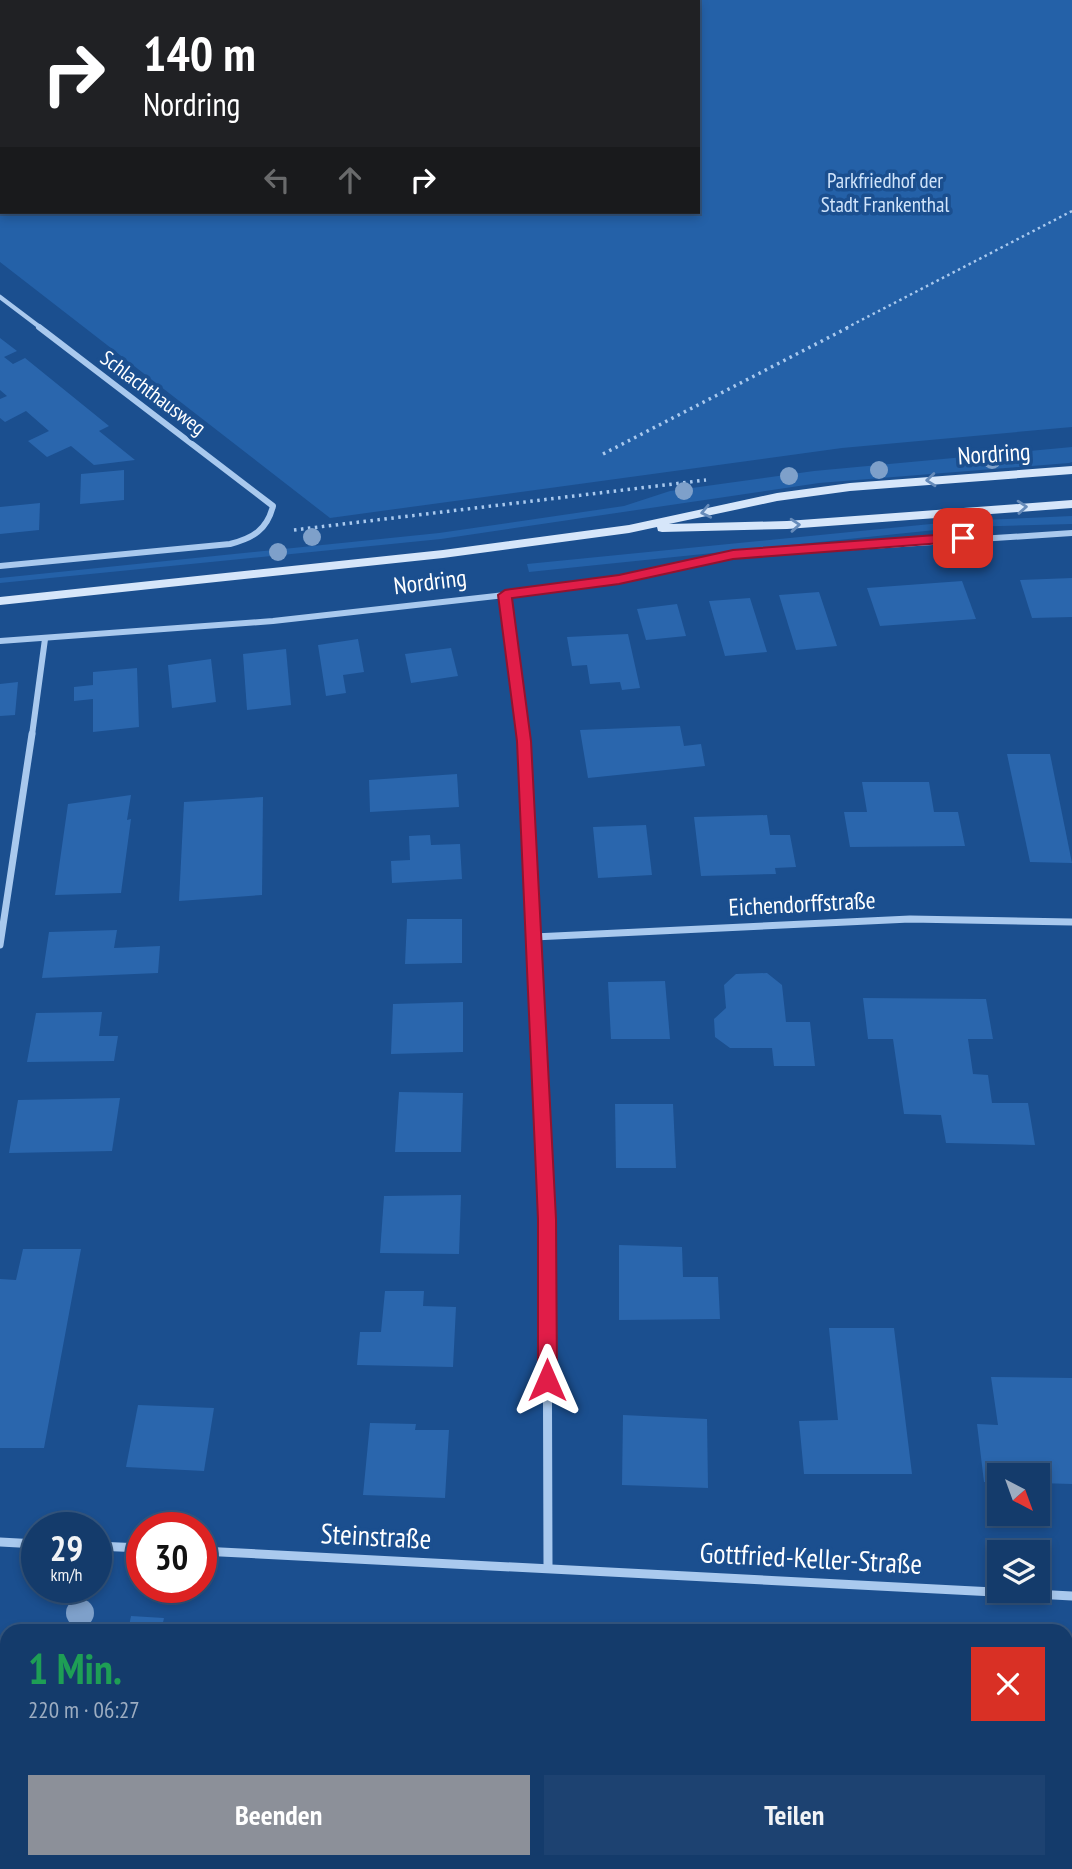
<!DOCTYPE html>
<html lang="de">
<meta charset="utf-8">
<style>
:root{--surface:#143b6b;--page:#1d4271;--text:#f1f3f6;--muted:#9dadc1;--line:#33557e;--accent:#8c9099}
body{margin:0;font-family:"PT Sans Narrow",sans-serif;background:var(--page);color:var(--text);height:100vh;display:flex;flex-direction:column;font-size:26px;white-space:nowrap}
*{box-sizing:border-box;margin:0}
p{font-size:23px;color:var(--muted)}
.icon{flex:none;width:38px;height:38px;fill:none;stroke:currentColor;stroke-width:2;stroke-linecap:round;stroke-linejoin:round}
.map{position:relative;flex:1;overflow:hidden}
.side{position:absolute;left:0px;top:1624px;width:1073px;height:245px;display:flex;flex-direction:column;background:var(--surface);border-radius:21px 21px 0 0;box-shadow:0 4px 10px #0003,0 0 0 2px var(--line)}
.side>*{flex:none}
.banner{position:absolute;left:0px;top:0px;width:700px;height:214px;box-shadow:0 4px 10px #0003,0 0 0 2px var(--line);background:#202124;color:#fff;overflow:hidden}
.needle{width:46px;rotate:139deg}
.buttons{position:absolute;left:987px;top:1463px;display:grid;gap:14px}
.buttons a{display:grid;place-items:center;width:63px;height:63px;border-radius:0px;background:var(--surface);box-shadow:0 4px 10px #0003,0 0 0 2px var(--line);font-size:35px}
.speed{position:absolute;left:21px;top:1512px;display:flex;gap:14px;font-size:35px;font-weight:700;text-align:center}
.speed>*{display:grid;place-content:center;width:91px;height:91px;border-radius:50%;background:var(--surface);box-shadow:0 4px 10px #0003,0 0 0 2px var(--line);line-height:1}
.speed small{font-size:18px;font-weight:400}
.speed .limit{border:10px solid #d22;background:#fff;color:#111}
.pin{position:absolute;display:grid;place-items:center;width:60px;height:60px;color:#fff;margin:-30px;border-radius:14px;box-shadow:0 4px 10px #0006}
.me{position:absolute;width:77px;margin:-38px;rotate:0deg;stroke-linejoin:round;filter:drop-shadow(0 0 5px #0008)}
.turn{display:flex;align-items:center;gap:24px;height:147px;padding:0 28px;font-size:32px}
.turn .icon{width:91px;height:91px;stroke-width:2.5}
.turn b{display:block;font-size:49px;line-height:60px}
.lanes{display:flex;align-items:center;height:66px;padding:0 28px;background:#0003;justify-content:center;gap:35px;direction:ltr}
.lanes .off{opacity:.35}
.round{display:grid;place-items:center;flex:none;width:74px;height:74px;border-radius:0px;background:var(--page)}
.head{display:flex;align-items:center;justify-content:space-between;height:119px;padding:0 28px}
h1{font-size:42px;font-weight:600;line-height:52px;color:#1e9e55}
.action{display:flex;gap:14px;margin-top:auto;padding:14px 28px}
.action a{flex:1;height:80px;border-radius:0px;background:var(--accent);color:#fff;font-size:28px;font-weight:600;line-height:80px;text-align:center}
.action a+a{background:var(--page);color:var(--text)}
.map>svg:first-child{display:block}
.green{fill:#2461a8;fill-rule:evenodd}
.building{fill:#2a66ad}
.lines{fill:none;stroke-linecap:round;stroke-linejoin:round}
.path-far1{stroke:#a9c9ee;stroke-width:2.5;stroke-dasharray:2.5 3.5;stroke-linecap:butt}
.path{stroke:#a9c9ee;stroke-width:3.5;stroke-dasharray:2.5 4.5;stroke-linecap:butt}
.minor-far3{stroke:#a9c9ee;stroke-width:4.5}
.minor-far2{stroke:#a9c9ee;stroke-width:6}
.minor-far1{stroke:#a9c9ee;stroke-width:7}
.minor{stroke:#a9c9ee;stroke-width:9}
.secondary{fill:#d6e6fa;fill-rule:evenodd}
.tree{fill:#7ea0ca}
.oneway{stroke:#668bba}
.route{fill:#e11d48;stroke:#92132f;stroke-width:2}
.labels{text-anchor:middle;stroke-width:7;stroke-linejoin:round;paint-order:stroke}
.far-park-label{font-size:21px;fill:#cfe3fa;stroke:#1b4f8f}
.far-street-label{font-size:21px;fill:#fff;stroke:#1b4f8f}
.street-label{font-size:24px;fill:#fff;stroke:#1b4f8f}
.near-street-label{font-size:28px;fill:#fff;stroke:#1b4f8f}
</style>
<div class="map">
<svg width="1072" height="1869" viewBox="0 0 1072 1869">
<rect width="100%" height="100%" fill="#1b4f8f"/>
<g class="green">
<path d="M0 0H1072V427L842 448 330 518 0 262ZM2 2H698V212H2Z"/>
<polygon points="1072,447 1072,462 1069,463 819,483 441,539 0,583 0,578 439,533 624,506 670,491 814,471"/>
<polygon points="1072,516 1072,524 964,527 529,572 527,564 961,521"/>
</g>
<g class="building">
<polygon points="0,338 17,351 4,357 13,364 25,358 109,426 99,431 135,460 94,465 71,446 47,457 28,441 49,431 26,411 5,422 0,418 0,399 7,396 0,390"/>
<polygon points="124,470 124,500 80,504 81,474"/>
<polygon points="40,503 39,530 0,534 0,507"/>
<polygon points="1072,578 1072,617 1032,618 1020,580"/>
<polygon points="962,581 976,619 880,626 867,588"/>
<polygon points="819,592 837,646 796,650 779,595"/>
<polygon points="750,598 767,652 725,656 709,601"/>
<polygon points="677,604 686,636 646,640 637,609"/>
<polygon points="628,634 640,688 622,690 620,682 590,684 587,665 572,666 567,637"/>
<polygon points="358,639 364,672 343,675 346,693 326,696 318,645"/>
<polygon points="451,648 458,676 411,683 405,654"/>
<polygon points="286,649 291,705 247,710 243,654"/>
<polygon points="211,659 216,702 172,708 168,665"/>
<polygon points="137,668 139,727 93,732 93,699 74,701 74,687 93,685 93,672"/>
<polygon points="18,682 15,715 0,716 0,684"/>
<polygon points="680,726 684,746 701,744 705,766 588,778 580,730"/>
<polygon points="1007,754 1050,754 1072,863 1030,862"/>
<polygon points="457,774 459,807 370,812 369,780"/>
<polygon points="862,782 929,782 934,812 958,812 965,846 850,847 844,812 867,812"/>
<polygon points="131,795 127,820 131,819 121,893 55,895 68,804"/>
<polygon points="263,797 262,895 179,901 184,802"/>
<polygon points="767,815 770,835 790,835 796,867 775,868 776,874 701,876 694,817"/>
<polygon points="646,825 652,875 598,878 593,827"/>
<polygon points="430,835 431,845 460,844 462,879 392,883 391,861 410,860 409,836"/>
<polygon points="407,919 462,919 462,963 405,964"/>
<polygon points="117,930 114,948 160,946 158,973 42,978 49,932"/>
<polygon points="767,973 782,985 786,1022 810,1022 815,1066 774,1066 772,1048 730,1048 715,1037 714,1019 726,1008 724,985 736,974"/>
<polygon points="665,981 670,1039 611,1039 608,982"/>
<polygon points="863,998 986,999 993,1039 968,1039 973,1074 988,1075 992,1103 1028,1103 1035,1145 946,1143 941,1115 904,1114 893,1039 868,1039"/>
<polygon points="463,1002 463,1052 391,1054 393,1004"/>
<polygon points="102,1012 99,1036 118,1036 114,1061 27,1062 36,1013"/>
<polygon points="399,1092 463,1093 461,1152 395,1152"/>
<polygon points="120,1098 112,1151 9,1153 18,1100"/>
<polygon points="615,1104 673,1104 676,1168 616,1168"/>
<polygon points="461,1195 459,1254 380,1253 384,1196"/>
<polygon points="619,1245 682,1247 683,1277 718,1277 720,1319 619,1320"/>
<polygon points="23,1249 81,1249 44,1448 0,1448 0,1279 16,1280"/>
<polygon points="385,1291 424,1291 423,1306 456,1307 453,1367 357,1365 360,1332 381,1332"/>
<polygon points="829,1328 894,1328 912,1474 804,1474 799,1421 838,1420"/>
<polygon points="991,1377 1072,1378 1072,1484 1038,1483 1038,1475 999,1475 999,1482 984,1482 977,1424 998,1425"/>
<polygon points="138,1405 214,1408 204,1471 126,1467"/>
<polygon points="623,1415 707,1419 708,1488 622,1485"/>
<polygon points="370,1423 416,1424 415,1430 449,1430 445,1498 363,1495"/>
<polygon points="131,1616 164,1618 161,1631 128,1631"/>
<polygon points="1066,1677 1072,1678 1072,1742 1066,1742"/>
<polygon points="19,1862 163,1862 162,1869 18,1869"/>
<polygon points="238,1862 471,1862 471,1869 245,1869 237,1868"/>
<rect x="511" y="1862" width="32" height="7"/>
<polygon points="557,1862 619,1862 619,1869 556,1869"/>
<rect x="691" y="1862" width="36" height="7"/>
</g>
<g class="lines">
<polyline class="path-far1" points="846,328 1072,211"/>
<g class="path">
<polyline points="603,454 849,327"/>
<polyline points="294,530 706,480"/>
</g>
<polyline class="minor-far3" points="0,297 41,328"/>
<g class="minor-far2">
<path d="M0 566 230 544C253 538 267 530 273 506L39 327"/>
<polyline points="505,595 523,735"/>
<polyline points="0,641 273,621 505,595 619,579 733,555 1072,533"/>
<polyline points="32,735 45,639"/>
</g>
<g class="minor-far1">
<polyline points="523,734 547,1241"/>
<polyline points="534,937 910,919 1072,922"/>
<polyline points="0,945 32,734"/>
</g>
<g class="minor">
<polyline points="547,1239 548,1566"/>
<polyline points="0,1542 37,1544"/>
<polyline points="96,1546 142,1548"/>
<polyline points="201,1551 1072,1596"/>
</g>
<polygon class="secondary" points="1072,466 1072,474 850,491 777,501 669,524 787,521 1072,500 1072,508 787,529 662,532 658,531 657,527 629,533 443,558 0,605 0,597 443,550 629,525 777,493 850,483"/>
</g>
<g class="tree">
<circle cx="992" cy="460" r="9"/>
<circle cx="879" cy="470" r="9"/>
<circle cx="789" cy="476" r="9"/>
<circle cx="684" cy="491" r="9"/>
<circle cx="312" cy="537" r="9"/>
<circle cx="278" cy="552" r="9"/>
<circle cx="80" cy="1613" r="14"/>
</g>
<defs><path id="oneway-chevron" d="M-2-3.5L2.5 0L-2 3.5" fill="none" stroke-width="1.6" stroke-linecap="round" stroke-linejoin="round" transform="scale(1.75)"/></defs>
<g class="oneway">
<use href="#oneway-chevron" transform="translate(931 480) rotate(175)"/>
<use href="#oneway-chevron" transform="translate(1022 507) rotate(-4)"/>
<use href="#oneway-chevron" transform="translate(706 512) rotate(168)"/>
<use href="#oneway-chevron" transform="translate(795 525) rotate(-4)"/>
</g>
<polygon class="route" points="963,533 968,535 968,541 733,559 619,584 512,598 531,741 556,1219 557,1380 554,1386 547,1389 540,1386 538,1380 538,1219 517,741 498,595 505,590 619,575 733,550"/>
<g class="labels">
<g class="far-park-label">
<text x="885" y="188">Parkfriedhof der<tspan x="885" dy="24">Stadt Frankenthal</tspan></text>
</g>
<g class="far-street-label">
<text transform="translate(153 393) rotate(37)" y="7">Schlachthausweg</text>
</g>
<g class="street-label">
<text transform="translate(994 454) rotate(-4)" y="8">Nordring</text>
<text transform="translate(430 582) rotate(-7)" y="8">Nordring</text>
<text transform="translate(802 904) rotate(-3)" y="8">Eichendorffstraße</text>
</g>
<g class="near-street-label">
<text transform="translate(376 1536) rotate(3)" y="10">Steinstraße</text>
<text transform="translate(811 1558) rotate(3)" y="10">Gottfried-Keller-Straße</text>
</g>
</g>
</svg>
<div class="buttons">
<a><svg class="needle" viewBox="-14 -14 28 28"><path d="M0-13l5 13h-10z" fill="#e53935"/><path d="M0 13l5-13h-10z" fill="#9dadc1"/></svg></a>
<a><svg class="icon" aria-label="layers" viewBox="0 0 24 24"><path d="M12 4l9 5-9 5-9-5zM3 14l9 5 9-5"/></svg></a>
</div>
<div class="speed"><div>29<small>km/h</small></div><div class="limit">30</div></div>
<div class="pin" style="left:963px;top:538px;background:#d93025"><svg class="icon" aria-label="arrive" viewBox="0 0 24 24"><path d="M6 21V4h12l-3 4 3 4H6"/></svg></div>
<svg class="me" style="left:547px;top:1380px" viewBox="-20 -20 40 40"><path d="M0-17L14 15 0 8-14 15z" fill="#e11d48" stroke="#fff" stroke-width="4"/></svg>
<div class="banner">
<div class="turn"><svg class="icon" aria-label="right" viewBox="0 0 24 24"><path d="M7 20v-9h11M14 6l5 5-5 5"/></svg><div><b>140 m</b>Nordring</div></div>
<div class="lanes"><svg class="icon off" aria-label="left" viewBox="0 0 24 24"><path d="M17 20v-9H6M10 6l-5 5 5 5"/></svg><svg class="icon off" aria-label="ahead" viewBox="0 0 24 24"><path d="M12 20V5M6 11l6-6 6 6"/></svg><svg class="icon" aria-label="right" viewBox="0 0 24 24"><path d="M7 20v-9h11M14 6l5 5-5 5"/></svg></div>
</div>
<section class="side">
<div class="head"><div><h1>1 Min.</h1><p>220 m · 06:27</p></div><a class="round" style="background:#d93025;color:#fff"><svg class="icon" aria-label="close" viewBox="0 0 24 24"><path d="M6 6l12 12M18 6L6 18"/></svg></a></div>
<div class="action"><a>Beenden</a><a>Teilen</a></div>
</section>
</div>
